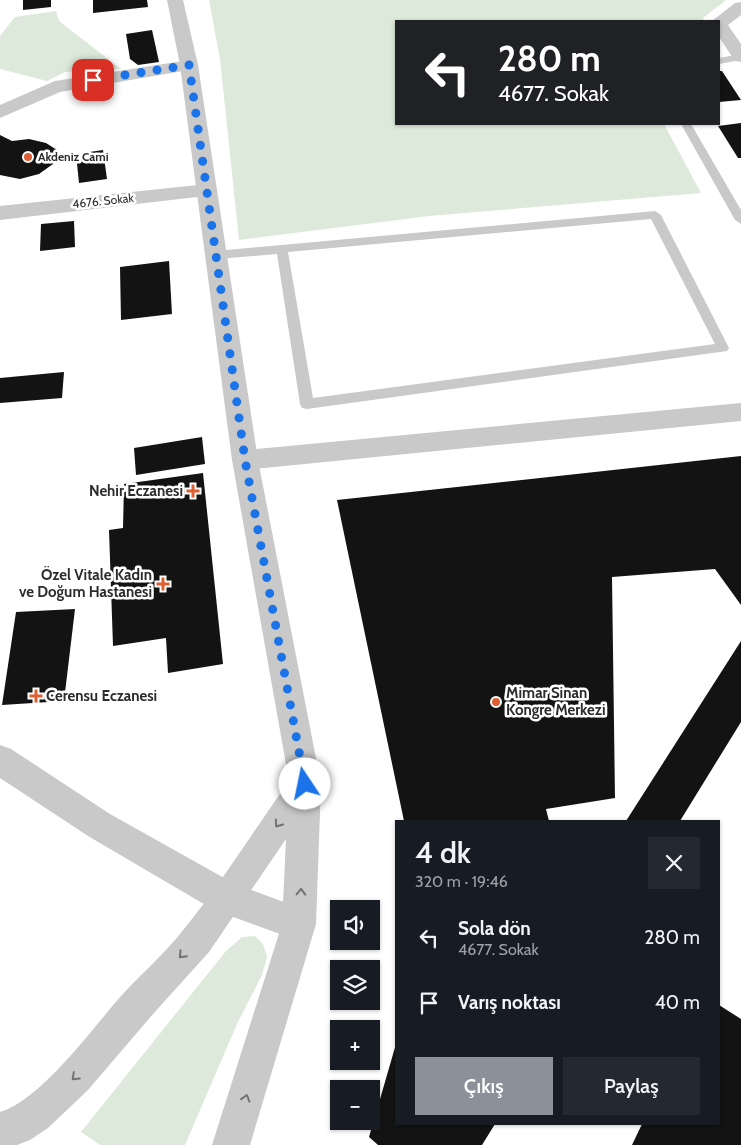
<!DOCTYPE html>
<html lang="tr">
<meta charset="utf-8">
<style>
:root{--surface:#171b24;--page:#242831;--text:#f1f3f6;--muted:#9ea1a6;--accent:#8c9099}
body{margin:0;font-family:Cabin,sans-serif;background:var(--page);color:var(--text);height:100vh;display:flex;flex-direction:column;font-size:19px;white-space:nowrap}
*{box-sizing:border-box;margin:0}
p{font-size:16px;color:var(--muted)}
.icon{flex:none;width:28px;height:28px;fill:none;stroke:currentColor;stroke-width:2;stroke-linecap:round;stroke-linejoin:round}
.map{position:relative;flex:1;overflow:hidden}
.drawer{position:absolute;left:395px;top:820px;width:325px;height:305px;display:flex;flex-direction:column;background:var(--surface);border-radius:0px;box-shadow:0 1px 4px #0004}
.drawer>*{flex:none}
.top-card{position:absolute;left:395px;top:20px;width:325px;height:105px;border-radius:0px;box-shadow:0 1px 4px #0004;background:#202124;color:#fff;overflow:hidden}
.controls{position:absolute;left:330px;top:900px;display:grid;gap:10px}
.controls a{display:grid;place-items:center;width:50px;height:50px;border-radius:0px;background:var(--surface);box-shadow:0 1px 4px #0004;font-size:25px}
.pin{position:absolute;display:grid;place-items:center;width:42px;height:42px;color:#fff;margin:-21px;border-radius:10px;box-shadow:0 2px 8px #0006}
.me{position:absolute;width:55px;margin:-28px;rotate:349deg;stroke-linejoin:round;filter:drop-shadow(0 0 4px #0008)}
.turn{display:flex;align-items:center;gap:18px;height:105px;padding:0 20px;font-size:22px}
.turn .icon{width:65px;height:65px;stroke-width:2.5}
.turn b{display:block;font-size:35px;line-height:42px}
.round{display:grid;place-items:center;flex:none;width:52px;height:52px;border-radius:0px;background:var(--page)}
.overview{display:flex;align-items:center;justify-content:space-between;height:85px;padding:0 20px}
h1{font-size:30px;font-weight:600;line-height:38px}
.cta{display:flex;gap:10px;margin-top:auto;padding:10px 20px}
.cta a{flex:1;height:58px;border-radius:0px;background:var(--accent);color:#fff;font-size:20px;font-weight:600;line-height:58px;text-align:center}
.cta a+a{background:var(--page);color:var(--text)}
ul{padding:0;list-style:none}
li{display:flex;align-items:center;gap:15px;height:65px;padding:0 20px}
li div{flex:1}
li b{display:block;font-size:19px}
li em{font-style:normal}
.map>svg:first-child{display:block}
.green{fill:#dde9da}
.building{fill:#131313}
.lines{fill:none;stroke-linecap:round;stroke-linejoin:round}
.service{fill:#c9c9c9;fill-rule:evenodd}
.minor{fill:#c9c9c9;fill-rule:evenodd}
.tertiary{fill:#c9c9c9;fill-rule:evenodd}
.oneway{stroke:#737373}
.route{stroke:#1a73e8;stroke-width:9;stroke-dasharray:0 16.2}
.poi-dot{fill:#de5e33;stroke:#fff;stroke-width:2}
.labels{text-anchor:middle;stroke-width:5;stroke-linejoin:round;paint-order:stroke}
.far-poi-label{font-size:12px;font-weight:bold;fill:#2c2c2c;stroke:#fff;text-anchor:start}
.far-street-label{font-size:12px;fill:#2c2c2c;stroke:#fff}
.poi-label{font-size:15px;font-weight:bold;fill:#2c2c2c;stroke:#fff;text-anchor:end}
</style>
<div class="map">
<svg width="741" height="1145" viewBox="0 0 741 1145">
<rect width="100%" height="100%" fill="#fff"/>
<g class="green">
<polygon points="209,0 726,0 703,18 704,21 396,21 396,124 664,124 701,193 429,216 239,240 220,59"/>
<polygon points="56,11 59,21 121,69 65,72 47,81 0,69 0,36 15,17"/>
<polygon points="255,936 263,944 267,957 262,975 237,1024 185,1145 100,1145 81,1132 226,951 242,937"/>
</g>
<g class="building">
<polygon points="23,0 51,0 51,7 23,10"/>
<polygon points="93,0 147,0 148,7 93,13"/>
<polygon points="152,30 159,62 138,65 130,59 126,34"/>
<polygon points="719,71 722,71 741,100 719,102"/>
<polygon points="741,123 741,158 738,158 718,126"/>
<polygon points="0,135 12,141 29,139 46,143 57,150 53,164 39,174 20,179 0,175"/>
<polygon points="103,150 107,179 79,183 76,154"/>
<polygon points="74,221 75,247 40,251 41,224"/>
<polygon points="169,261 172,314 121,320 120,267"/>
<polygon points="64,372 62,398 0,403 0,378"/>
<polygon points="202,437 205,464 136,475 134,448"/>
<polygon points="741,456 741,605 715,569 612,577 615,798 546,809 549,821 404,821 337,500"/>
<polygon points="203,473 223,664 168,673 166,638 113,646 109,530 123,528 124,484"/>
<polygon points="75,609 64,701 2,705 16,612"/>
<polygon points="741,641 741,722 680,821 626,821"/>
<polygon points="719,1005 741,1019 741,1145 632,1145 642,1124 719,1124"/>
<polygon points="396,1044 396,1124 495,1124 482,1145 378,1145 369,1137"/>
</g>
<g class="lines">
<g class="service">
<polygon points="741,54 741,60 719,64 719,58"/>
<polygon points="681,124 691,124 741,210 741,224 735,220"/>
<path d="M655 211 661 215 729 348 727 351 307 409 302 408 300 404 277 254 216 259 210 255 216 251ZM651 219 715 344 313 398 288 252Z"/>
</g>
<g class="minor">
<polygon points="741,2 741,15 728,25 741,44 741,62 735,61 719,37 719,21 712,21 735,3"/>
<polygon points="189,60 195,61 198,65 195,69 60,92 0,118 0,105 55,81"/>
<polygon points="207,184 214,185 217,190 214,195 0,220 0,206"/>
<polygon points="741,403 741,421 245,470 236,467 232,460 236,453 245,450"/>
<polygon points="0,745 11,749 110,814 235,884 311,912 316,924 311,936 299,941 214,910 88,836 0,778"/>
</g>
<path class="tertiary" d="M167 0H183L198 65 258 460 321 784 316 924 250 1145H212L282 924 286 839 209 952 153 1014 88 1090 48 1128 30 1140 17 1145H0V1112C38 1101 88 1035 114 1004 136 978 163 956 184 929 222 882 254 830 289 781L232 460 180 65Z"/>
</g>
<defs><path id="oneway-chevron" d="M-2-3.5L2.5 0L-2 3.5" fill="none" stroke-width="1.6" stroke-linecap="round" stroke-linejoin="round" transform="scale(1.25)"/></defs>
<g class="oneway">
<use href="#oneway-chevron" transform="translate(278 824) rotate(125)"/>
<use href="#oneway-chevron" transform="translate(301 892) rotate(-88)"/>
<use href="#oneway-chevron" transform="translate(182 955) rotate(133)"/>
<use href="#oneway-chevron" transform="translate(75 1077) rotate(136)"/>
<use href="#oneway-chevron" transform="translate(246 1098) rotate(-73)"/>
</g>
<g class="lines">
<polyline class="route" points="93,80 189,65 245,460 305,784"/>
</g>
<g class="poi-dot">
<circle cx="28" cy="157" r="5"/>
<path d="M190.5 483.5h5v5h5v5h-5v5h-5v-5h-5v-5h5z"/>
<path d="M160.5 576.5h5v5h5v5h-5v5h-5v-5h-5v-5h5z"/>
<path d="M33.5 688.5h5v5h5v5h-5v5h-5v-5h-5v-5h5z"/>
<circle cx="496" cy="702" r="5"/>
</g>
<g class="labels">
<g class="far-poi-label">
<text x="38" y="161">Akdeniz Cami</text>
</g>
<g class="far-street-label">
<text transform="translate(103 201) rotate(-6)" y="4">4676. Sokak</text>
</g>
<g class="poi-label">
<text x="183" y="496">Nehir Eczanesi</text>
<text x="152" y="580">Özel Vitale Kadın<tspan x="152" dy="17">ve Doğum Hastanesi</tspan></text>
<text x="506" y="698" text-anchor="start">Mimar Sinan<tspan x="506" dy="17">Kongre Merkezi</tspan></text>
<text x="46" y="701" text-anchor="start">Cerensu Eczanesi</text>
</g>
</g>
</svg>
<div class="controls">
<a><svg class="icon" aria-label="sound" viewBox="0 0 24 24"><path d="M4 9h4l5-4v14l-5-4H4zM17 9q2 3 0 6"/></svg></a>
<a><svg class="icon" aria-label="layers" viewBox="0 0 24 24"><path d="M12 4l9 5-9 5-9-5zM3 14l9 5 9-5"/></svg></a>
<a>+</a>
<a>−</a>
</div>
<div class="pin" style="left:93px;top:80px;background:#d93025"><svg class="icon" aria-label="arrive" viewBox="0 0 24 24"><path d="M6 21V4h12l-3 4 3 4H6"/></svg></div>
<svg class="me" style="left:305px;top:784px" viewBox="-20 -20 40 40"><circle r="19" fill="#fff"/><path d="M0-13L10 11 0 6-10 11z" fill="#1a73e8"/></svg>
<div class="top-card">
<div class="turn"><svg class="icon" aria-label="left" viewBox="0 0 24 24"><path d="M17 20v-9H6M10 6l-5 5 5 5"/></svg><div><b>280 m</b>4677. Sokak</div></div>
</div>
<section class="drawer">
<div class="overview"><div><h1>4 dk</h1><p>320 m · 19:46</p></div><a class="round"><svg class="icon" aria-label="close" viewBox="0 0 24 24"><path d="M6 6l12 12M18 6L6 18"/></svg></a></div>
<ul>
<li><svg class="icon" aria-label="left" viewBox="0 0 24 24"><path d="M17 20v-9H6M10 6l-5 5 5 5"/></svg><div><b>Sola dön</b><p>4677. Sokak</p></div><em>280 m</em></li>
<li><svg class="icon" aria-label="arrive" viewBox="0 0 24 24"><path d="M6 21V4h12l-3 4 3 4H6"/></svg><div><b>Varış noktası</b></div><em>40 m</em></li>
</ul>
<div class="cta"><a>Çıkış</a><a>Paylaş</a></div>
</section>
</div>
